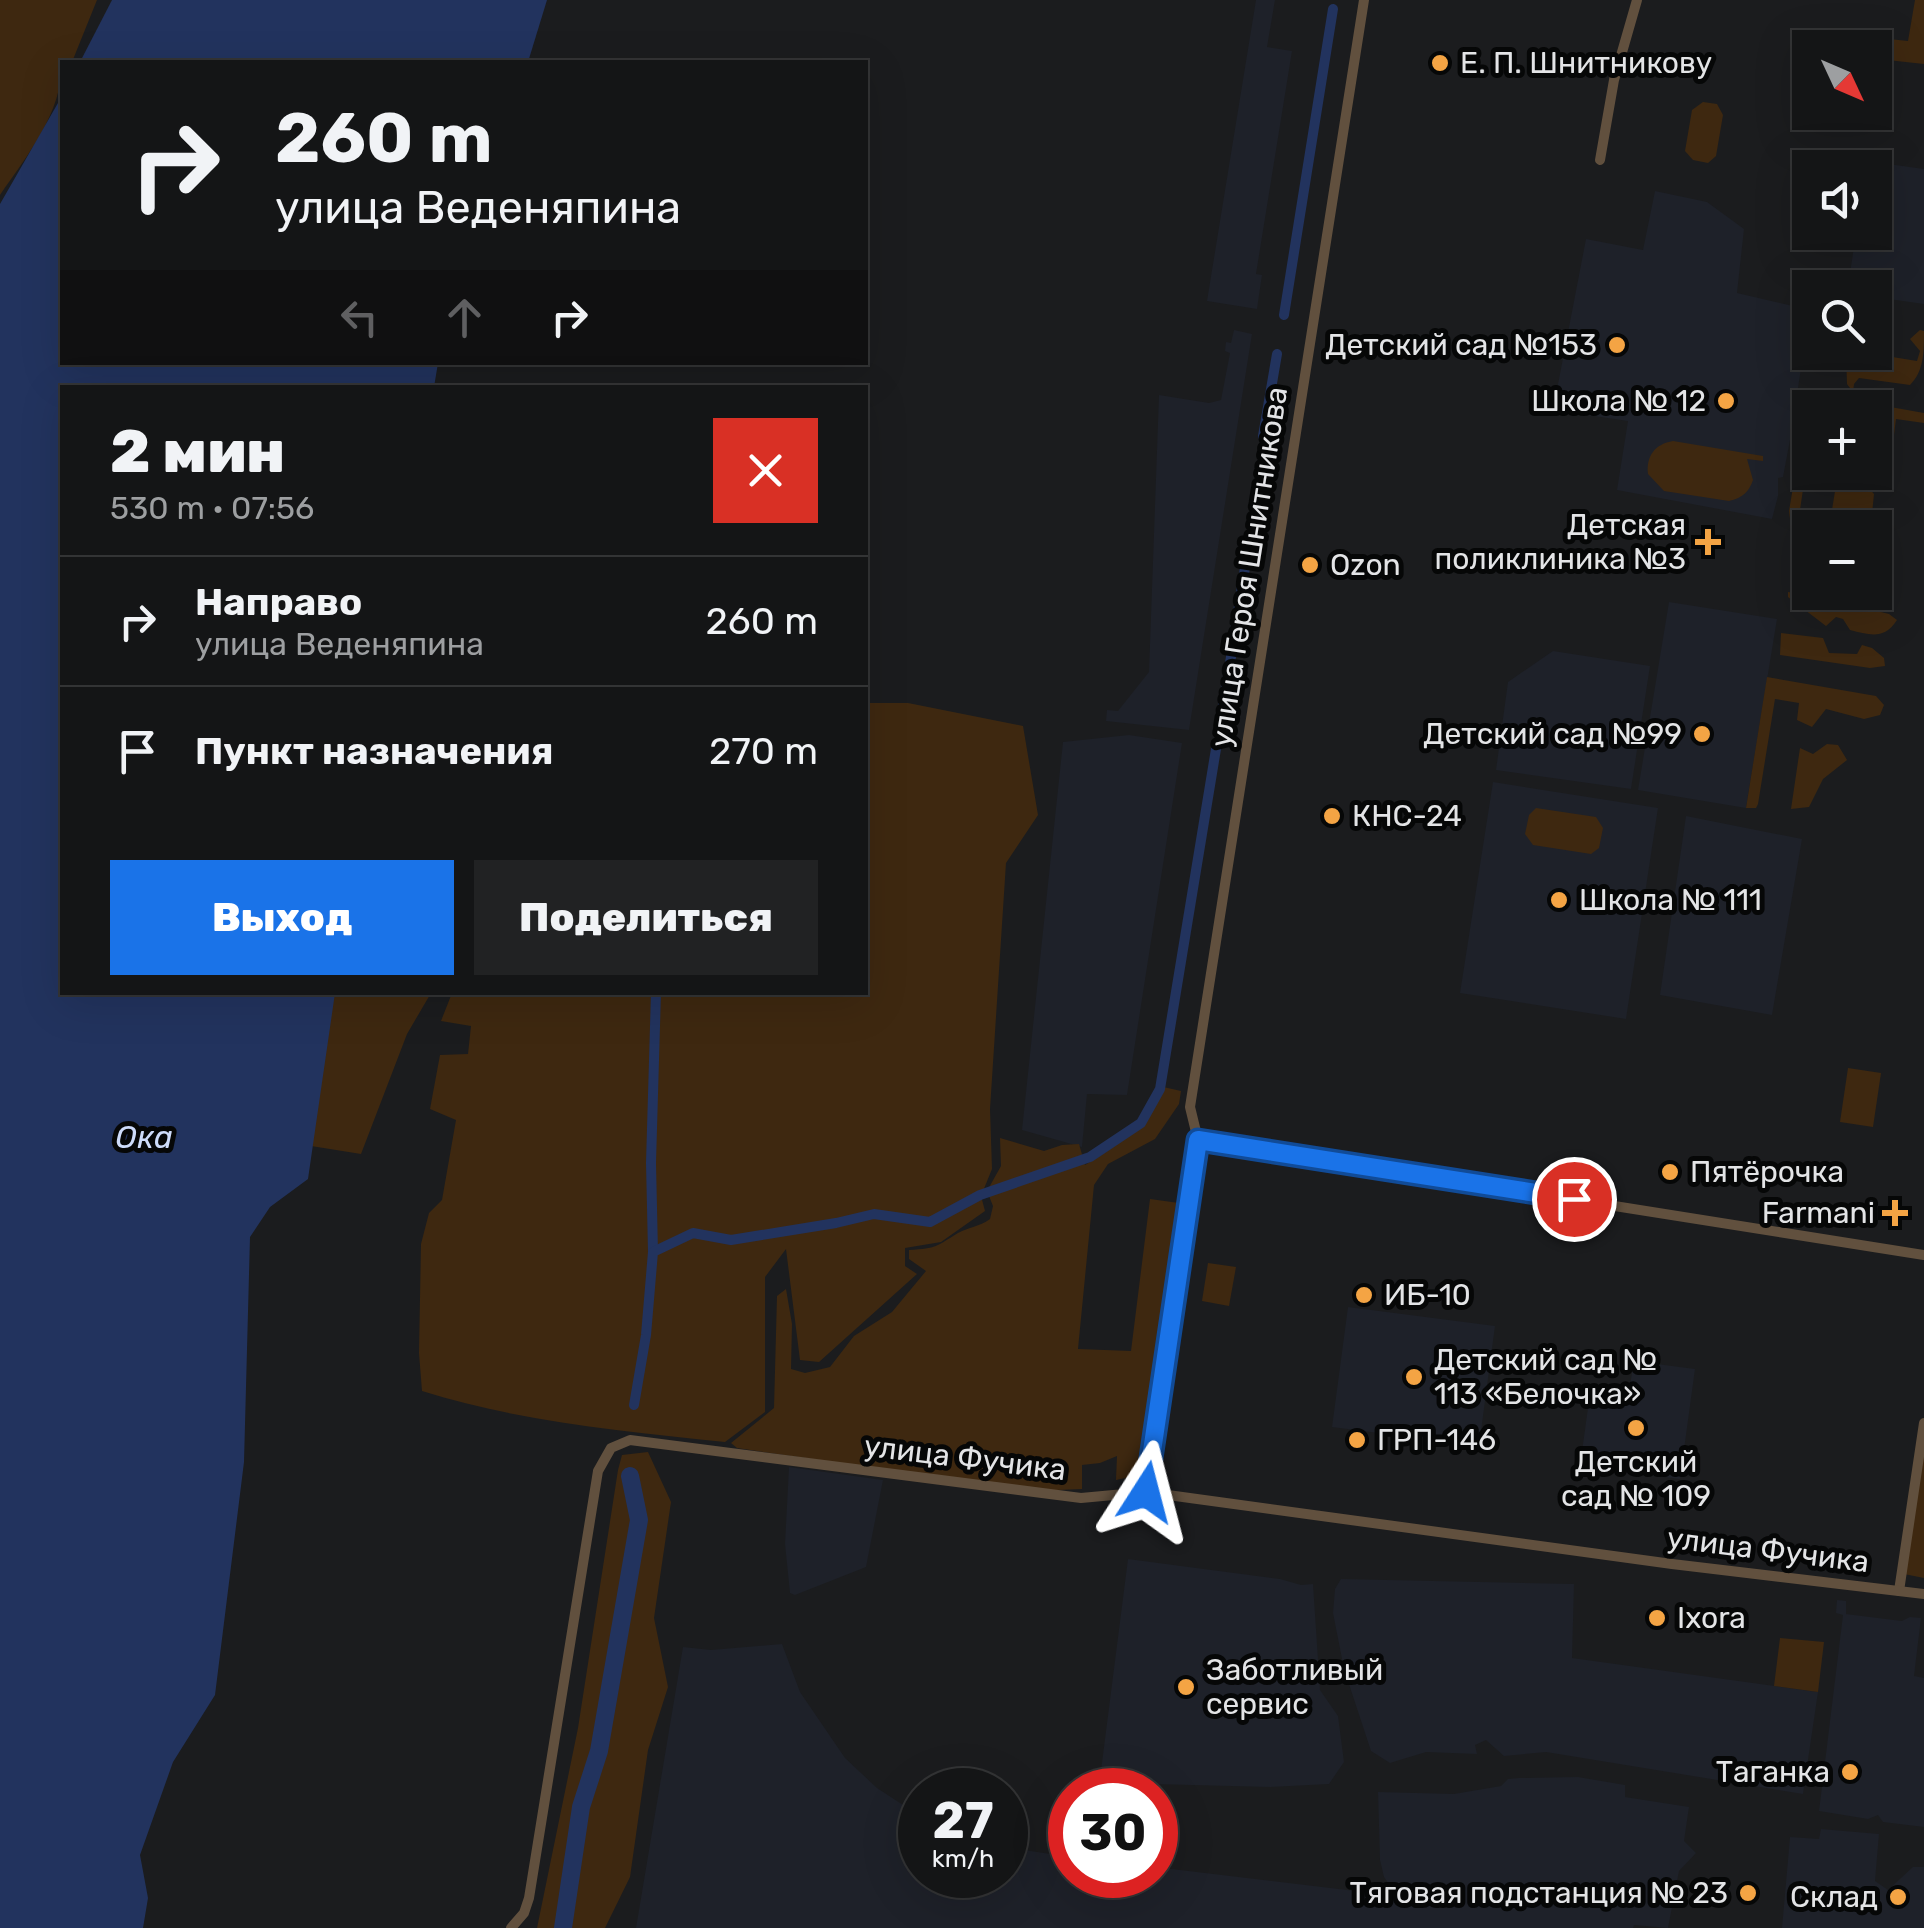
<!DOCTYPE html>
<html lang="ru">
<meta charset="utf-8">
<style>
:root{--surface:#141516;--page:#212223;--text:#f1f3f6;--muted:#9d9fa1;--line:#333435;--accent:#1a73e8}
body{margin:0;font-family:Rubik,sans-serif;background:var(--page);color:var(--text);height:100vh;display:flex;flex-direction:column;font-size:38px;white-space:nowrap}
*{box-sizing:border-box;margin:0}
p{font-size:32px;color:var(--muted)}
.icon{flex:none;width:55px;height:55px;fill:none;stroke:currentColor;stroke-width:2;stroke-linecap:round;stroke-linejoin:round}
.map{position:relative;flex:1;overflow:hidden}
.panel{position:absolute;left:60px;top:385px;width:808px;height:610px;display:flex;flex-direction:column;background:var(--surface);border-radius:0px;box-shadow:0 10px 40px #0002,0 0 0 2px var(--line)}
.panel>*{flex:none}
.top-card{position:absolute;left:60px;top:60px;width:808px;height:305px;border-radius:0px;box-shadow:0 10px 40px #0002,0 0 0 2px var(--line);background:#141516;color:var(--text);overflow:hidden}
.needle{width:65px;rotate:134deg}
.fabs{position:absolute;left:1792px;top:30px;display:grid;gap:20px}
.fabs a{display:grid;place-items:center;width:100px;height:100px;border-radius:0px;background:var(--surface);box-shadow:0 10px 40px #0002,0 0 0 2px var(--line);font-size:50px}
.speed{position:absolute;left:898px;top:1768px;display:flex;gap:20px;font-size:50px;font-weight:700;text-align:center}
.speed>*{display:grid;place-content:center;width:130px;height:130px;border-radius:50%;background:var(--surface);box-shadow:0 10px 40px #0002,0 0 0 2px var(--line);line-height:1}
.speed small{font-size:25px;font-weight:400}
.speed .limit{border:15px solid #d22;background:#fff;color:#111}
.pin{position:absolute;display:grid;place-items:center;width:85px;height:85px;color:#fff;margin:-42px;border:5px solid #fff;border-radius:50%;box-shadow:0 2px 10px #0007}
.me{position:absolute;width:110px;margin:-55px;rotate:9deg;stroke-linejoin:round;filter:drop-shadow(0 0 8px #0008)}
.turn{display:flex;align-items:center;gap:35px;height:210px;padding:0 50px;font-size:45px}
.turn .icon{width:130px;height:130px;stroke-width:2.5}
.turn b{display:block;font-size:70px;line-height:85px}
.lanes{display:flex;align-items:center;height:95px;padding:0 50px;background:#0003;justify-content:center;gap:50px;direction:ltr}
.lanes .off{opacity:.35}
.round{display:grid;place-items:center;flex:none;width:105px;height:105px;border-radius:0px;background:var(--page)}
.head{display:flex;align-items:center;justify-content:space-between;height:170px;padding:0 50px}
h1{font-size:60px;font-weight:800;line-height:75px}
.button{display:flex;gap:20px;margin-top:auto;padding:20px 50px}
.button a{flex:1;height:115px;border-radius:0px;background:var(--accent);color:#fff;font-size:40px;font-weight:800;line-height:115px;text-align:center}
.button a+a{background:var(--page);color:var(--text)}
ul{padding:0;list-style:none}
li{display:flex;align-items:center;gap:30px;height:130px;padding:0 50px;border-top:2px solid var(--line)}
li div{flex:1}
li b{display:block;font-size:38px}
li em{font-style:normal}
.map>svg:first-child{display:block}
.built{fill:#1e2129}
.green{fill:#3e2810}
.water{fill:#22335e}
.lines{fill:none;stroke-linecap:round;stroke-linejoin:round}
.canal{stroke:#22335e;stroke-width:10}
.river{stroke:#22335e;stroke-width:18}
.minor{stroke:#61503e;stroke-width:10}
.route-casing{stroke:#114b97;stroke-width:25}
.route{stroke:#1a73e8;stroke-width:18}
.poi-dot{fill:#f4a444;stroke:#060707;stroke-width:4}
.labels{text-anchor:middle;stroke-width:10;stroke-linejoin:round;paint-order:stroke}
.poi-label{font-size:30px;fill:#e3e4e6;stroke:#060707;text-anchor:start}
.street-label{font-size:30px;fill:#e3e4e6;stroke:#060707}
.water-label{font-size:32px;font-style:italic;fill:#cedcfa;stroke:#060707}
</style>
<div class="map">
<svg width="1924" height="1928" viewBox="0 0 1924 1928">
<rect width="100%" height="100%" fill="#1b1c1e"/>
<g class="built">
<polygon points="1256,0 1275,0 1267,47 1292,51 1256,274 1262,275 1257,309 1207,301"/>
<polygon points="1867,161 1924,169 1924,304 1875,297 1875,288 1848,287 1856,233 1875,232 1875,168 1866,167"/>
<polygon points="1655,191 1707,202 1744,229 1737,293 1810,310 1790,440 1783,477 1778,478 1778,496 1772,519 1617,490 1628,421 1553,410 1586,239 1643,250"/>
<polygon points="1234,330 1252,334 1189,730 1106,721 1107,710 1118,711 1149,672 1159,395 1209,403 1221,400 1230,353 1225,351 1226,342 1231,343"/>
<polygon points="1669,602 1777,619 1746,808 1638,790"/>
<polygon points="1553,651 1650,666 1631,789 1496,770 1508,682"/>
<polygon points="1129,735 1182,743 1127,1095 1087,1094 1082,1147 1022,1130 1063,742"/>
<polygon points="1493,782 1658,808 1626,1019 1460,993"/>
<polygon points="1686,816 1802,839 1772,1015 1660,995"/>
<polygon points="1348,1307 1495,1326 1479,1446 1332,1427"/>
<polygon points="1634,1361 1695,1369 1680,1479 1580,1466 1591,1386 1629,1391"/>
<polygon points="789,1467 883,1480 866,1567 795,1595 790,1593 785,1544"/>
<polygon points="1128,1559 1280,1579 1301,1585 1313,1584 1320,1690 1338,1716 1344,1762 1329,1784 1270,1787 1152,1784 1132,1789 1099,1786"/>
<polygon points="1341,1579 1574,1584 1572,1658 1818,1692 1803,1794 1546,1752 1504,1756 1486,1740 1475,1745 1477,1754 1426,1752 1390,1763 1371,1751 1344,1669 1333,1613 1335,1589"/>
<polygon points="1837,1600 1846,1601 1846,1614 1902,1621 1910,1617 1921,1618 1914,1676 1924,1678 1924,1827 1883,1822 1878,1815 1868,1819 1819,1811 1843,1615 1836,1613"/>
<polygon points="782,1644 800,1692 845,1758 877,1788 920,1816 920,1875 1005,1875 1005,1847 1070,1857 1070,1875 1155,1875 1155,1867 1397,1896 1384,1877 1380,1860 1378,1792 1454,1794 1501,1786 1508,1779 1519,1778 1578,1777 1625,1785 1625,1797 1689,1807 1684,1841 1696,1853 1679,1871 1668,1928 1634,1925 1633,1928 636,1928 683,1647 711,1650"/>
<polygon points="1821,1829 1879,1834 1875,1881 1888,1890 1913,1867 1924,1867 1924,1928 1782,1928 1790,1837 1819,1839"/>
</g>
<g class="green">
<path d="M0 0H97L72 62H62C62 114 28 154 0 195Z"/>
<polygon points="1915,0 1924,0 1924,64 1878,59 1877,51 1889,39 1908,41"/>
<polygon points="1703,102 1717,104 1723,115 1716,156 1708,163 1693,160 1685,151 1692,110"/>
<path d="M1920 330 1924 331C1924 353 1924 371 1910 385L1859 378 1854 384 1853 392 1847 384 1846 353H1868L1917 361 1920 351 1910 339Z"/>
<polygon points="1808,398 1819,399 1815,407 1810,408 1810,441 1799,517 1830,522 1838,473 1864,473 1864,483 1874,494 1872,514 1862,527 1810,528 1810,553 1802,556 1794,550 1789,511"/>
<polygon points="1857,401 1924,413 1924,423 1896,419 1894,435 1883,437 1875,461 1875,408 1850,407 1851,403"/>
<path d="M1673 441 1763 456V461L1747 459 1753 480C1749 492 1742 498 1729 501L1664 491 1648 474C1646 456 1655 444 1673 441Z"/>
<path d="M1788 592 1800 594 1829 612 1852 605 1889 614 1897 620C1884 640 1870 635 1850 630L1843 619 1836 617 1826 626 1788 597Z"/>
<polygon points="1781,633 1823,638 1829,653 1857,654 1862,645 1872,648 1884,658 1885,666 1870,668 1780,655"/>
<polygon points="1767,677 1876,696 1884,705 1880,715 1864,719 1826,709 1812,727 1797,720 1799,703 1775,699 1758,804 1756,808 1746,808"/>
<path d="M865 703H908L1023 726 1038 815 1006 863 990 1109 992 1169 981 1196 985 1211 941 1242 905 1248V1266L917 1274 819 1362 800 1360 786 1249 765 1277V1412L725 1442C623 1431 520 1422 422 1391L419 1353 421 1244 429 1213 442 1200 456 1120 430 1109 440 1055 468 1054 471 1026 441 1021 452 993 865 992Z"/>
<polygon points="1827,744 1838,745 1847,760 1823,779 1809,807 1791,809 1800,748 1813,754"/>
<polygon points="1536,808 1596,817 1603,828 1599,848 1591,854 1533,845 1525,834 1529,815"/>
<polygon points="316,993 431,993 407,1034 361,1154 280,1141"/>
<polygon points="1848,1068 1881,1073 1873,1127 1840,1122"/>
<path d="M1159 1086 1181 1091 1179 1104 1155 1139 1108 1164 1094 1185 1078 1349 1131 1351 1150 1199 1179 1203 1140 1469 1130 1477 1116 1480 1117 1456 1100 1463 1082 1465V1489L1032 1491 737 1448 731 1443 774 1408 777 1296 786 1289 792 1324 791 1369 805 1373 830 1367 854 1336 892 1312 926 1271 909 1259V1250C938 1248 935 1247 958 1233 969 1227 979 1227 990 1219L993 1206 987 1191 1001 1166 1000 1138 1044 1151 1062 1145 1079 1144 1085 1165C1120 1145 1145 1125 1159 1086Z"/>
<polygon points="1208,1263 1236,1267 1229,1306 1202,1301"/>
<polygon points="648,1452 671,1502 654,1618 668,1687 648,1750 630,1877 605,1928 537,1928 578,1728 618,1470 622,1455"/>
<polygon points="1924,1452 1924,1578 1904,1574"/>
<polygon points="1780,1638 1824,1642 1818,1692 1774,1686"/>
</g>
<g class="water">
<polygon points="112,0 547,0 528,62 80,62"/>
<polygon points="62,96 62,362 438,363 434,387 62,388 62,992 335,993 308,1179 270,1207 250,1237 244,1462 215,1695 173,1762 140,1855 148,1898 143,1928 0,1928 0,204"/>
</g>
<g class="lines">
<g class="canal">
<polyline points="1284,315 1333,9"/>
<polyline points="1263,436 1277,354"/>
<polyline points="1219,733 1247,555"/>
<polyline points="653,1252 651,1163 656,992"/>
<polyline points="634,1405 646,1335 653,1252 693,1233 731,1240 836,1223 874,1214 930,1222 980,1195 1090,1157 1141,1123 1160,1089 1216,749"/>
</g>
<polyline class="river" points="563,1928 581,1807 599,1751 639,1520 630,1476"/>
<g class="minor">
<polyline points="1600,160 1614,80 1637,0"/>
<polyline points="1198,1140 1190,1107 1364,0"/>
<polyline points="1198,1140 1924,1255"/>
<polyline points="1146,1492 1198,1140"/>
<polyline points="1899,1591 1924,1423"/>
<polyline points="511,1928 524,1913 529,1898 598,1471 611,1448 630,1440 1081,1498 1146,1492 1672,1564 1924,1594"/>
</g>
</g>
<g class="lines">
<g class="route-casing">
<polyline id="route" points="1146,1492 1198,1140 1574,1199"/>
</g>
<use href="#route" class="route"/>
</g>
<g class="poi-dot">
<circle cx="1440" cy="63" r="10"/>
<circle cx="1617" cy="345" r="10"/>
<circle cx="1726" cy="401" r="10"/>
<path d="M1703 527h10v10h10v10h-10v10h-10v-10h-10v-10h10z"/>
<circle cx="1310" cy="565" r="10"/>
<circle cx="1702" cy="734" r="10"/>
<circle cx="1332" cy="816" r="10"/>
<circle cx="1559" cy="900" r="10"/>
<circle cx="1670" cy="1172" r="10"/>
<path d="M1890 1198h10v10h10v10h-10v10h-10v-10h-10v-10h10z"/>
<circle cx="1364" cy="1295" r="10"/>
<circle cx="1414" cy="1377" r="10"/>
<circle cx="1636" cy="1428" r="10"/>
<circle cx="1357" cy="1440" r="10"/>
<circle cx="1657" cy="1618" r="10"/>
<circle cx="1186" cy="1687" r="10"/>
<circle cx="1850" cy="1772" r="10"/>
<circle cx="1748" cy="1893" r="10"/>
<circle cx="1898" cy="1897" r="10"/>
</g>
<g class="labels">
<g class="poi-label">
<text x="1460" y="73">Е. П. Шнитникову</text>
<text x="1597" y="355" text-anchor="end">Детский сад №153</text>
<text x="1706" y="411" text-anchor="end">Школа № 12</text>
<text x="1686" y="535" text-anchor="end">Детская<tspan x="1686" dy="34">поликлиника №3</tspan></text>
<text x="1330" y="575">Ozon</text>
<text x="1682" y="744" text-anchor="end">Детский сад №99</text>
<text x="1352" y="826">КНС-24</text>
<text x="1579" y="910">Школа № 111</text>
<text x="1690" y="1182">Пятёрочка</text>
<text x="1875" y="1223" text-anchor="end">Farmani</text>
<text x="1384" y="1305">ИБ-10</text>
<text x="1434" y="1370">Детский сад №<tspan x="1434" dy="34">113 «Белочка»</tspan></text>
<text x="1377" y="1450">ГРП-146</text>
<text x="1636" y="1472" text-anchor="middle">Детский<tspan x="1636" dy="34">сад № 109</tspan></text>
<text x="1677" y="1628">Ixora</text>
<text x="1206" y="1680">Заботливый<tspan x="1206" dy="34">сервис</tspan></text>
<text x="1830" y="1782" text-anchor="end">Таганка</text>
<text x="1728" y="1903" text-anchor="end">Тяговая подстанция № 23</text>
<text x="1878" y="1907" text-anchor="end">Склад</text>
</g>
<g class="street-label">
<text transform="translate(1249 567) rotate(-81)" y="10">улица Героя Шнитникова</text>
<text transform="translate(965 1458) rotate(7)" y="10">улица Фучика</text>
<text transform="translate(1768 1550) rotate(7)" y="10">улица Фучика</text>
</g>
<g class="water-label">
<text x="144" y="1148">Ока</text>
</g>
</g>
</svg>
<div class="fabs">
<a><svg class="needle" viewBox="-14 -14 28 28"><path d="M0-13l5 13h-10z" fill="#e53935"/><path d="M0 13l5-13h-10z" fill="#9d9fa1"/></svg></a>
<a><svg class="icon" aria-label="sound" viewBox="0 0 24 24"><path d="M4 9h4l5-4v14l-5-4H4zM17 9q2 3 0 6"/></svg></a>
<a><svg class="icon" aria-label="search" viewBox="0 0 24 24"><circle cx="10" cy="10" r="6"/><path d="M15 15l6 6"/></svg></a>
<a>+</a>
<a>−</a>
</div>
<div class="speed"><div>27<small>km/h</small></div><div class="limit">30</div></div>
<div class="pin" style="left:1574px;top:1199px;background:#d93025"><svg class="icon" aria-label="arrive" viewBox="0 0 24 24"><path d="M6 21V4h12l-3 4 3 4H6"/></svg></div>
<svg class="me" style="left:1146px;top:1492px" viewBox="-20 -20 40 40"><path d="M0-17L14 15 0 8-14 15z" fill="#1a73e8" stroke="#fff" stroke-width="4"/></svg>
<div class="top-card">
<div class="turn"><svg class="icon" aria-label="right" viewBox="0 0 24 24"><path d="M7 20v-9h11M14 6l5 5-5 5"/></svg><div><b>260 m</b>улица Веденяпина</div></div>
<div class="lanes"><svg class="icon off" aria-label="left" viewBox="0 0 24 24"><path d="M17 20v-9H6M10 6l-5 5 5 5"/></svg><svg class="icon off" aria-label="ahead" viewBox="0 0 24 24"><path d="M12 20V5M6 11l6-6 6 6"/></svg><svg class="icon" aria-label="right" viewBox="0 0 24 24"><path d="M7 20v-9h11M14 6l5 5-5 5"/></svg></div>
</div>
<section class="panel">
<div class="head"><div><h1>2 мин</h1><p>530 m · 07:56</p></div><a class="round" style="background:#d93025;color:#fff"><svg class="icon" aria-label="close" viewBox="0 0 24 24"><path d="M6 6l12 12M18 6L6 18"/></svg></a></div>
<ul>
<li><svg class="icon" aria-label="right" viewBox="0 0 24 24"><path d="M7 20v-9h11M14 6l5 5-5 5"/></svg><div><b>Направо</b><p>улица Веденяпина</p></div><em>260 m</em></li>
<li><svg class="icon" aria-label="arrive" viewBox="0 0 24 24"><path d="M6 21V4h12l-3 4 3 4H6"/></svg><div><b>Пункт назначения</b></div><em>270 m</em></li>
</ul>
<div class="button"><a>Выход</a><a>Поделиться</a></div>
</section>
</div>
